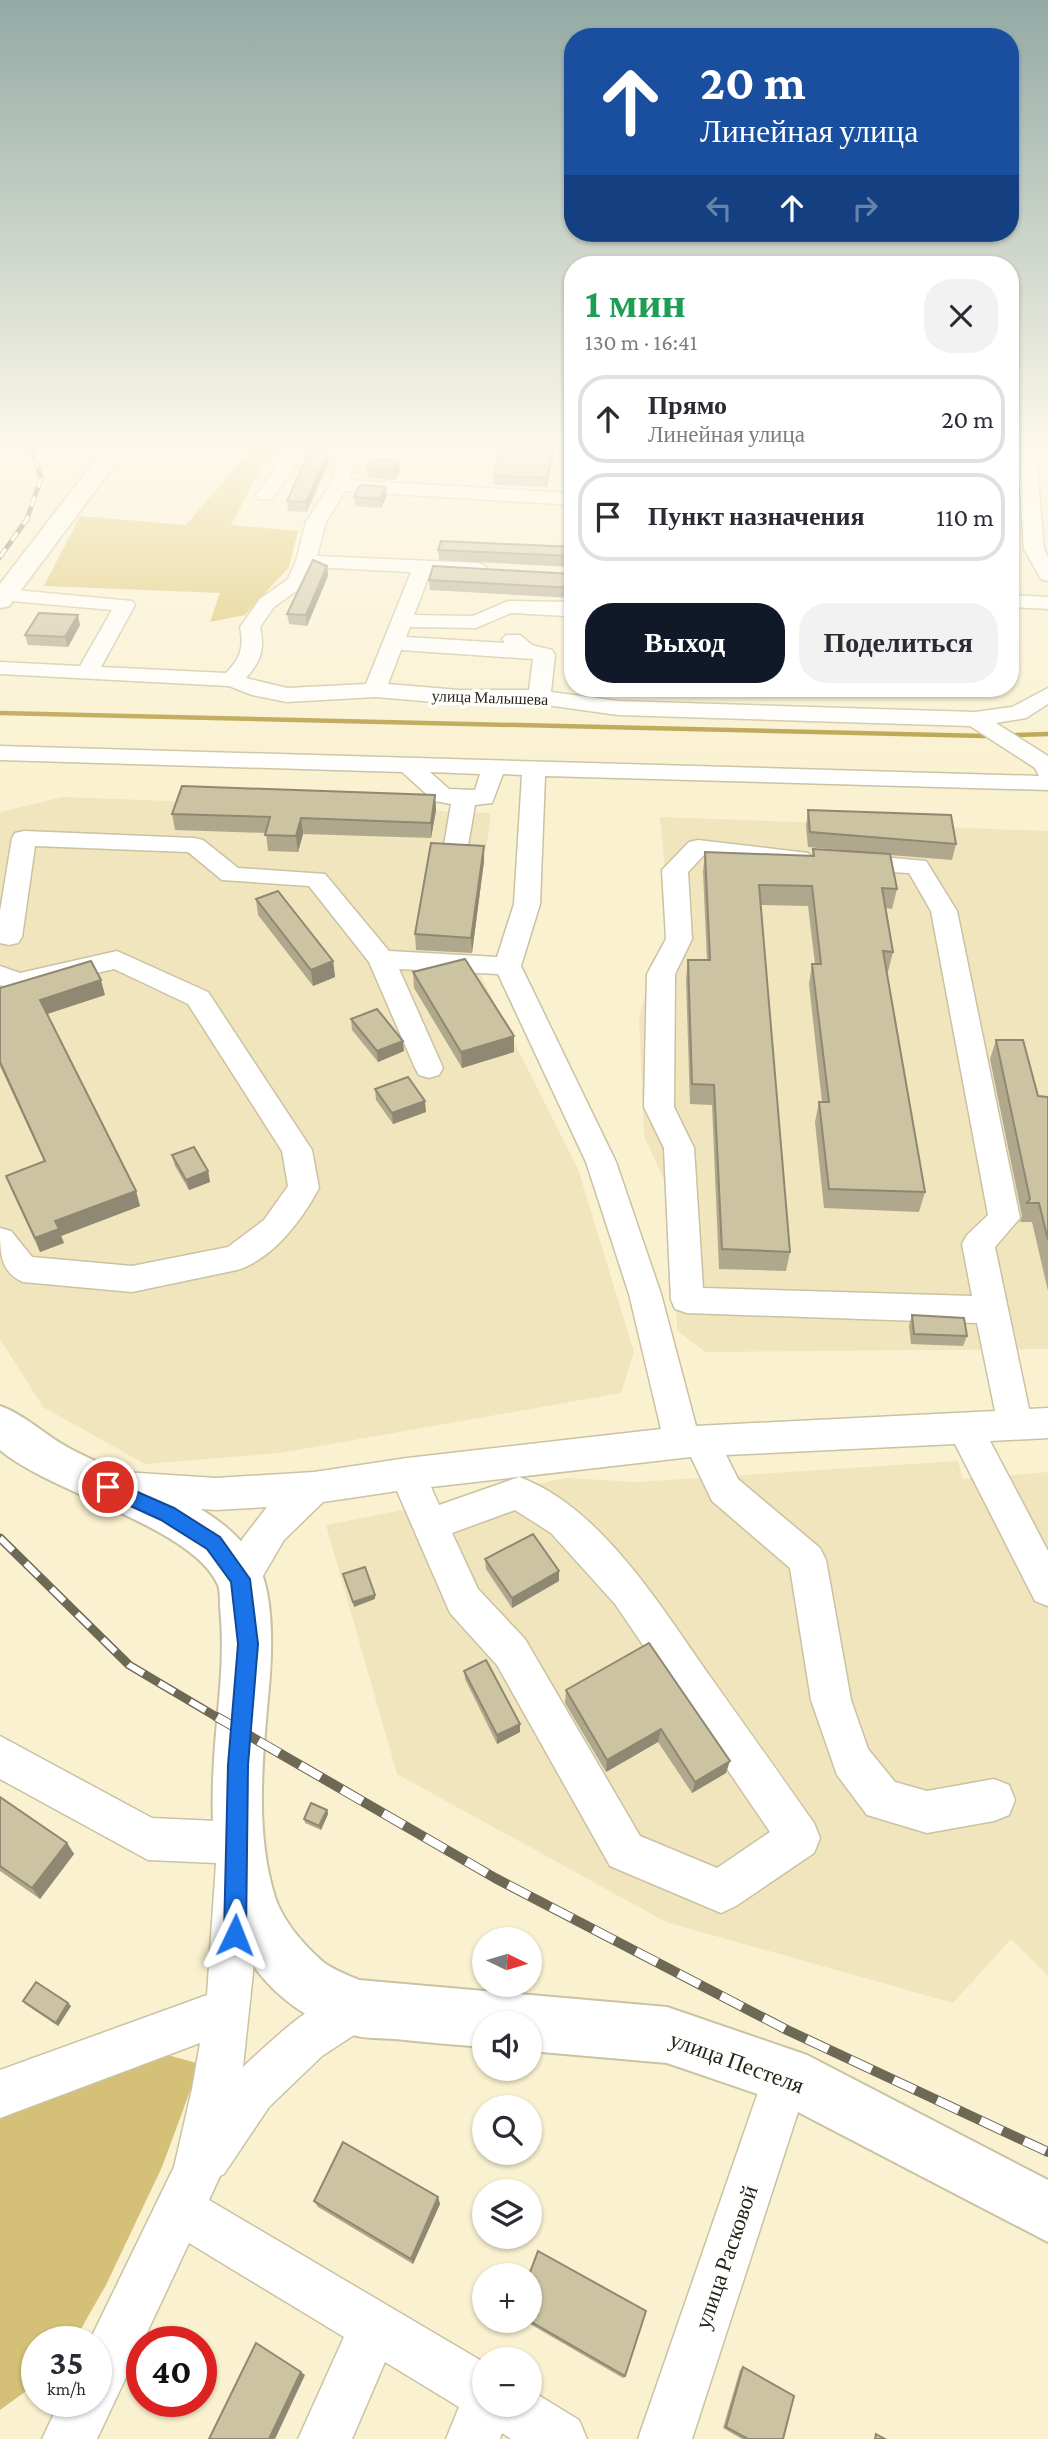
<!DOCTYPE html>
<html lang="ru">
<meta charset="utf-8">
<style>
:root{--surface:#fff;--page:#f2f2f3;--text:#2b2b33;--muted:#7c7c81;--line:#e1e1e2;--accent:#111827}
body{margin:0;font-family:"Crimson Pro",serif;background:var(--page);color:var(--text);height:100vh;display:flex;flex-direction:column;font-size:26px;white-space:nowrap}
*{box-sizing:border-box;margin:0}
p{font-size:23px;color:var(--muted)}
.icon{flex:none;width:38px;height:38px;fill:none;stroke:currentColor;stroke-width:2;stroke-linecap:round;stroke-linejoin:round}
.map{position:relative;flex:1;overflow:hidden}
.details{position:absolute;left:564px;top:256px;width:455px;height:441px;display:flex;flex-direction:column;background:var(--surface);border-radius:28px;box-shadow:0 2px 5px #0004}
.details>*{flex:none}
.top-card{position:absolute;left:564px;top:28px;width:455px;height:214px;border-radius:28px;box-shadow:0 2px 5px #0004;background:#1a4fa0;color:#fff;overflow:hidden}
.needle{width:46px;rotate:95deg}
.buttons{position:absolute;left:472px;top:1927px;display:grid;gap:14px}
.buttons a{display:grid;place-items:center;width:70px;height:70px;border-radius:50%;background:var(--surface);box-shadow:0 2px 5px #0004;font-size:35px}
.speed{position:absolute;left:21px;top:2326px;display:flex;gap:14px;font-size:35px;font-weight:700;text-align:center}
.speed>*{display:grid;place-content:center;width:91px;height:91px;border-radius:50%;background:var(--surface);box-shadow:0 2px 5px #0004;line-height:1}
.speed small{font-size:18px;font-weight:400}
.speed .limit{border:10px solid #d22;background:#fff;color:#111}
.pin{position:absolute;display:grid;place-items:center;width:60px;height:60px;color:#fff;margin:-30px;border:4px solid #fff;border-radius:50%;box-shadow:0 2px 7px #0007}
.me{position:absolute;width:77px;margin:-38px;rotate:2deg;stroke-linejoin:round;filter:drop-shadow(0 0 5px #0008)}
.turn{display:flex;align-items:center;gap:24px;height:147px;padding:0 21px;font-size:32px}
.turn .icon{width:91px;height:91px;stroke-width:2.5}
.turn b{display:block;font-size:49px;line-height:60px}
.lanes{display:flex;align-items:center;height:66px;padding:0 21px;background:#0003;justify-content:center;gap:35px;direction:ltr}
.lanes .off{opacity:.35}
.round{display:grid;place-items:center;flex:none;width:74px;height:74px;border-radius:28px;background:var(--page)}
.overview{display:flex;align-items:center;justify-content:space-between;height:119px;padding:0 21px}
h1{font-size:42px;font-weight:700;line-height:52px;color:#1e9e55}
.primary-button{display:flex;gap:14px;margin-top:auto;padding:14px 21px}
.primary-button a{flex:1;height:80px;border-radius:28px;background:var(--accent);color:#fff;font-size:28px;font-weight:700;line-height:80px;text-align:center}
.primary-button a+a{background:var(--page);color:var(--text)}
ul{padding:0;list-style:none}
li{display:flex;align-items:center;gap:21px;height:88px;margin:0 14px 10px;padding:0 7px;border:4px solid var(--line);border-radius:28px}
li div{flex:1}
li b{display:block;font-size:26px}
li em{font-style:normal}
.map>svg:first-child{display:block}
.built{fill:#f0e5bd}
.green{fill:#d4c076}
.forest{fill:#dac167}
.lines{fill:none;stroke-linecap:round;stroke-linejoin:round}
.stream{stroke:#b39c40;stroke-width:4.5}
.minor-casing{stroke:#cac2a2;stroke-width:3}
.major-casing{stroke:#cac2a2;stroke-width:4}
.minor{fill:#fff;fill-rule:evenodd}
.major{fill:#fff;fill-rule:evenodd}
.rail-far2-casing{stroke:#6e6955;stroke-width:5}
.rail-far1-casing{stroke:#6e6955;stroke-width:9}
.rail-casing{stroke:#6e6955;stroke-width:10}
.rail-far2{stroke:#fff;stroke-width:3.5;stroke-dasharray:10;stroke-linecap:butt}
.rail-far1{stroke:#fff;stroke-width:6;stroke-dasharray:18;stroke-linecap:butt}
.rail{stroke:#fff;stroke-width:8;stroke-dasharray:24;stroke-linecap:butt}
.wall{fill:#afa88c}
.shaded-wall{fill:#8f8872}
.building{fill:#ccc3a3;stroke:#8f8872;stroke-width:2}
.route{fill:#1a73e8;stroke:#114b97;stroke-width:2}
.labels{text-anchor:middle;stroke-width:7;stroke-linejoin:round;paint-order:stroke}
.far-street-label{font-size:16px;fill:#282518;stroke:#fff}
.near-street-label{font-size:23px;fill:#282518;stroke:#fff}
</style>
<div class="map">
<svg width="1048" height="2439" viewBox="0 0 1048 2439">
<rect width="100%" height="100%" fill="#faf1d0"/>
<g class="built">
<polygon points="63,797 491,813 471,956 578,1169 634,1352 621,1393 280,1453 145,1464 43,1407 0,1339 0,812"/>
<polygon points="660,817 1048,831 1048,1349 705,1352 677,1330 675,1204 644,1136 639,1018 652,971 671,937"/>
<polygon points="958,1461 963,1479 1048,1472 1048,1976 1011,1939 953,2003 666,1922 397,1774 326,1525 567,1478 636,1482"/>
</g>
<polygon class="green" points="146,2049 200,2064 162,2167 106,2285 74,2341 37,2342 37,2383 0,2410 0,2103"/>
<polygon class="forest" points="246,444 291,444 293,448 266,459 231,525 298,531 289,567 245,615 210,622 220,593 44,586 80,516 186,525 250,450"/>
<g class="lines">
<g class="stream">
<polyline points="0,713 985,736"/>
<polyline points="1015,735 1048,734"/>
</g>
<g class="minor-casing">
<g id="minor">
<path d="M293 444C317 444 341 440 356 461L350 480 572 493V505L345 491 326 522 317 556 477 563 484 565 487 569 484 573 477 575 430 573 414 615 473 616 508 601 572 602V615L566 616 511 613 476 628 410 627 406 637 505 643 502 639 506 635H520L532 645 552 650 555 655 551 692 618 701 975 712 1012 707 1048 688V704L1026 718 996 723 1048 756V790L545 776 540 904 521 966 616 1162 661 1294 696 1426 995 1411 977 1323 687 1313 675 1309 671 1300 664 1148 644 1107 647 974 666 939 662 870 689 842 698 840 808 853 812 858 808 863 799 866 704 855 688 872 692 939 675 974 674 1107 694 1148 703 1288 972 1296 962 1244 967 1235 988 1215 931 911 909 873 850 870 841 867 837 862 841 857 850 854 926 861 957 911 1020 1218 995 1247 1029 1409 1048 1408V1438L990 1441 1048 1551V1606L1035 1601 955 1444 726 1455 738 1479 820 1548 826 1560 851 1700 868 1749 895 1782 927 1791 994 1779 1009 1785 1015 1800 1009 1815 994 1821 927 1833 867 1815 837 1775 811 1700 790 1568 712 1501 691 1457 431 1487 439 1505 519 1477C600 1506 661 1607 709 1675 744 1724 779 1773 814 1823L820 1838 814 1853 736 1906 721 1913 610 1866 497 1665 450 1613 397 1491 323 1502 284 1540 254 1591 241 1596 228 1591 222 1579 243 1538 267 1507 216 1510 124 1504 111 1499 106 1488 111 1477 124 1472 216 1478 314 1472 407 1458 661 1429 629 1294 586 1162 498 974 399 969 443 1068 439 1075 429 1078 419 1075 415 1068 369 962 309 886 222 880 188 852 35 846 22 937 18 943 9 945 0 943V911L12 838 15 833 24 831 194 838 203 840 238 868 325 874 389 951 497 957 514 904 522 775 503 774 492 803 475 805 467 851 464 856 455 858 446 856 443 851 451 804 434 801 402 772 0 760V746L1039 776 1035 768 970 726 618 715 539 704H459L375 697 287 702 252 695 229 686 0 674V662L80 666 112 610 0 600V590L5 589 132 601 135 605 101 667 226 673C241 658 244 647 240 627L260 599 288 579 296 561 306 522 330 485 338 462 308 448 272 499H258L256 495ZM313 567 411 572 366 684 287 688 246 678C261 661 265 649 260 627L274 607 303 586ZM401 650 533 659 529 690H459L388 684ZM430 772 480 774 475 790 449 789ZM515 1510 551 1533 615 1604 770 1832 717 1868 640 1836 525 1639 478 1589 452 1533Z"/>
<polygon points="1017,444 1035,444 1044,549 1048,557 1048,581 1041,579 1024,549"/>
<polygon points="1010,595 1048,597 1048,609 1010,607"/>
<path d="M117 951 208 992 312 1150 319 1188C302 1220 273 1259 237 1270L132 1292 23 1282C0 1272 0 1253 0 1228L11 1231 32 1257 132 1266 228 1247 264 1220 288 1186 282 1151 188 1004 114 969 18 991 0 985V966L20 973Z"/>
<path d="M0 1736 152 1818 238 1822 253 1828 259 1843 257 1935 243 2067C277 2035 311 2003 355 1985L371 1992 378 2008 371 2024 322 2056 269 2107 224 2174 220 2176 209 2200 485 2363V2404H530V2390L579 2420 587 2439H511L502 2433 500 2439H446L459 2407 385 2362 352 2439H298L344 2337 189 2243 97 2439H42L60 2401H96V2342H89L174 2167 192 2089 200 2043 0 2118V2070L207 1995 216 1863 148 1860 0 1779Z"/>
<polygon points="787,2052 804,2058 810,2075 692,2439 638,2439 764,2075 770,2058"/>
</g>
</g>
<g class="major-casing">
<g id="major">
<polygon points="108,444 130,444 9,606 0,608 0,584"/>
<path d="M0 1406C25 1415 44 1434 67 1447 131 1483 220 1497 258 1565 273 1593 272 1645 270 1675 264 1747 253 1827 275 1897 283 1921 303 1944 322 1961 332 1969 347 1975 359 1980L667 2007 807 2055 1048 2180V2242L775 2100 667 2063 530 2051V2023H485V2047C455 2045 425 2042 395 2039 382 2038 366 2039 353 2035 208 1989 205 1849 217 1722 221 1682 224 1645 220 1606 220 1599 220 1590 218 1585 192 1526 52 1494 0 1450Z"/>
</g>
</g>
<use href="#minor" class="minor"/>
<use href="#major" class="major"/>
<g class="rail-far2-casing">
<polyline id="rail-far2" points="0,557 27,519 41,478 30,444"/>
</g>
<g class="rail-far1-casing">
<polyline id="rail-far1" points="0,1538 129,1665 220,1719"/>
</g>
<g class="rail-casing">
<polyline id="rail" points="217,1717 495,1878 787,2030 1048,2152"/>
</g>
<use href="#rail-far2" class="rail-far2"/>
<use href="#rail-far1" class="rail-far1"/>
<use href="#rail" class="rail"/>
</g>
<g class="wall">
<polygon points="501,444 556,444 547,487 494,485 494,476"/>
<polygon points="1010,459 1013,475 1011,485 1010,485"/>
<polygon points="329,461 307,512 288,511 287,501"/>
<polygon points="367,469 400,471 395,480 368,478"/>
<polygon points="387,496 381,508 355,506 354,497"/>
<polygon points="572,547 572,567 439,560 438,550"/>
<polygon points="327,566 328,576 307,626 289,624 287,614"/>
<polygon points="572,574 572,598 430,590 429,580"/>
<polygon points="80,625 68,647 28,645 25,635"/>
<polygon points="435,795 436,810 431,838 303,834 298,852 268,851 266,833 175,830 172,814"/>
<polygon points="808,810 956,844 952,860 890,855 897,889 892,909 886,908 893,952 888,972 887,972 925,1192 919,1212 824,1208 815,1122 819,1102 822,1102 809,984 812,964 815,964 808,906 761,905 790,1252 786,1271 719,1269 712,1105 690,1104 686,980 688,960 707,960 703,872 705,852 812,856 813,849 868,853 808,847 806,826"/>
<polygon points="484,846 484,861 472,953 416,950 415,934"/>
<polygon points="256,899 333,961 335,977 313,986 258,915"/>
<polygon points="413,972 514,1036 514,1052 462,1068 414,988"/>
<polygon points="0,988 105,995 47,1014 136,1191 140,1206 61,1236 64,1243 40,1252 12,1191 6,1176 44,1161 0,1066"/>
<polygon points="351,1019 404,1051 378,1062 352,1030"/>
<polygon points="996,1040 1038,1096 1048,1097 1048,1291 1032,1222 1020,1222 1022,1216 990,1059"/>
<polygon points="375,1089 426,1112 393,1124 376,1100"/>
<polygon points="172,1155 208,1171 210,1182 189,1190 175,1166"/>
<polygon points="912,1315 967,1336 963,1346 911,1344 909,1326"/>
<polygon points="485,1559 559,1571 559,1581 512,1608 486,1569"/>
<polygon points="649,1643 726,1773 692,1793 658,1742 606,1772 565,1703 566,1690"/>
<polygon points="464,1671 520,1732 497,1744 465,1679"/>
<polygon points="0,1797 67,1843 74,1854 40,1899 0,1871"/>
<polygon points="327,1810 328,1814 321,1830 305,1823 304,1819"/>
<polygon points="23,2001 68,2003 71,2006 58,2026 25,2004"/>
<polygon points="438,2197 440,2204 413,2264 318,2207 314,2201"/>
<polygon points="523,2320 530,2320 625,2376 623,2378"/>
<polygon points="743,2367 783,2439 742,2439 723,2428 740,2370"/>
</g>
<g class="shaded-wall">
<polygon points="554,444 556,444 547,487 547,478"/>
<polygon points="328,451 329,461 307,512 306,502"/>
<polygon points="399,461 400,471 395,480 394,470"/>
<polygon points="386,487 387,496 381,508 380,499"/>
<polygon points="327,566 328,576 307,626 306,615"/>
<polygon points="78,615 80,625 68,647 65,637"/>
<polygon points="435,795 436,810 431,838 431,823"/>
<polygon points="301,818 303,834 298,852 296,836"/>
<polygon points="484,846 484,861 472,953 471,938"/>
<polygon points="333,961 335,977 313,986 311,970"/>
<polygon points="101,980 105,995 44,1015 40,1000"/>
<polygon points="514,1036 514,1052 462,1068 461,1052"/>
<polygon points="403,1041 404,1051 378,1062 377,1051"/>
<polygon points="425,1101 426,1112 393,1124 392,1113"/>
<polygon points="208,1171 210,1182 189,1190 186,1180"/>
<polygon points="136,1191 140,1206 61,1236 64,1243 40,1252 35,1238 55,1221"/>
<polygon points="559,1571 559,1581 512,1608 512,1598"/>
<polygon points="375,1595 375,1599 354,1607 353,1602"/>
<polygon points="520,1724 520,1732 497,1744 497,1735"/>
<polygon points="661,1729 658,1742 606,1772 607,1760"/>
<polygon points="730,1761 726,1773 692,1793 695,1782"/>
<polygon points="327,1810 328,1814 321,1830 319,1826"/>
<polygon points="67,1843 74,1854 40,1899 32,1888"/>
<polygon points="68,2003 71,2006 58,2026 56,2023"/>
<polygon points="438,2197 440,2204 413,2264 411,2259"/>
<polygon points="301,2372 305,2375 275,2439 269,2439"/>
</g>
<g class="building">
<polygon points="501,444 554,444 547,478 494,476"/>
<polygon points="311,448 328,451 306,502 287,501"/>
<polygon points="1010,459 1013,475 1010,475"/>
<polygon points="371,460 399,461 394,470 367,469"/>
<polygon points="360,485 386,487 380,499 354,497"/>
<polygon points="441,541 572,547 572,556 438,550"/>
<polygon points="313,560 327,566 306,615 287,614"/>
<polygon points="433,566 572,574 572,588 429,580"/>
<polygon points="39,613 78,615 65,637 25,635"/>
<polygon points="182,786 435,795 431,823 301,818 296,836 265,835 270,817 172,814"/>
<polygon points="808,810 951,815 956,844 810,832"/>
<polygon points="431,843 484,846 471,938 415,934"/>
<polygon points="813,849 890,854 897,889 882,888 893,952 883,951 925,1192 829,1189 819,1102 829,1102 812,964 821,964 812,886 759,885 790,1252 722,1249 714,1085 692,1084 688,960 710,960 705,852 814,856"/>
<polygon points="278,891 333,961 311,970 256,899"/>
<polygon points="465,959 514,1036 461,1052 413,972"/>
<polygon points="91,961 101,980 40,1000 136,1191 55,1221 59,1229 35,1238 6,1176 45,1161 0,1062 0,988"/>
<polygon points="377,1009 403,1041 377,1051 351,1019"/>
<polygon points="996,1040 1023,1040 1038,1096 1048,1097 1048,1240 1039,1203 1027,1203 1030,1199"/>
<polygon points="408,1077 425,1101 392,1113 375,1089"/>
<polygon points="194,1147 208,1171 186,1180 172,1155"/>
<polygon points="912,1315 964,1318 967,1336 914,1334"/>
<polygon points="533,1534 559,1571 512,1598 485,1559"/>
<polygon points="365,1567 375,1595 353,1602 343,1574"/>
<polygon points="649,1643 730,1761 695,1782 661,1729 607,1760 566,1690"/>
<polygon points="486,1660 520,1724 497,1735 464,1671"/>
<polygon points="0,1797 67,1843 32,1888 0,1866"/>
<polygon points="311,1803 327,1810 319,1826 304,1819"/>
<polygon points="36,1982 68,2003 56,2023 23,2001"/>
<polygon points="343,2142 438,2197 411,2259 314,2201"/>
<polygon points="538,2251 646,2311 625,2376 528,2320 530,2320 530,2275 529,2275"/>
<polygon points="256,2343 301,2372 269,2439 209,2439"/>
<polygon points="743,2367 794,2396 783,2439 748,2439 726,2427"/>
<polygon points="876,2434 885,2439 875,2439"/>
</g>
<linearGradient id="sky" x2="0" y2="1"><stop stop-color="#93aaa5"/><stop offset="0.57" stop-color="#fdf9ea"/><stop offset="1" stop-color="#fdf9ea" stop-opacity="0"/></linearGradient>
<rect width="1048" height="785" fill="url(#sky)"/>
<polygon class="route" points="108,1479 174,1508 220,1537 250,1579 258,1644 248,1765 246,1935 243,1943 235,1946 227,1943 224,1935 228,1765 238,1644 231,1582 207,1549 161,1520 102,1493 99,1487 102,1481"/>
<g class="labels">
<g class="far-street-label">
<text transform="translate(490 697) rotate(2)" y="6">улица Малышева</text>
</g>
<g class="near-street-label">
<text transform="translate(737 2062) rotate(20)" y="8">улица Пестеля</text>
<text transform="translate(726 2257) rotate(-71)" y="8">улица Расковой</text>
</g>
</g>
</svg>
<div class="buttons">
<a><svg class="needle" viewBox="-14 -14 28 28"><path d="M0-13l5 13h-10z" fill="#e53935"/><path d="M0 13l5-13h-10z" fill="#7c7c81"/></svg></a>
<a><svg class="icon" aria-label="sound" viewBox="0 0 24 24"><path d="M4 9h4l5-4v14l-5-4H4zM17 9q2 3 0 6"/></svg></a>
<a><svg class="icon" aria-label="search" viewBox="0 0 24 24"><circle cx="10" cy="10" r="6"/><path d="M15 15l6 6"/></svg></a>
<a><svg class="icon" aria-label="layers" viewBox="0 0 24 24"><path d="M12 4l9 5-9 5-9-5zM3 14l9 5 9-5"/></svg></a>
<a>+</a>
<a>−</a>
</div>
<div class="speed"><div>35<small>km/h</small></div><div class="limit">40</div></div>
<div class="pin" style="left:108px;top:1487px;background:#d93025"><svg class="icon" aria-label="arrive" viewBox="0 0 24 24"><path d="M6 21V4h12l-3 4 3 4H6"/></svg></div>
<svg class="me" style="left:235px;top:1935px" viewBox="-20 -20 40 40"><path d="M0-17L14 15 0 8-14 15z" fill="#1a73e8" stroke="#fff" stroke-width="4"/></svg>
<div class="top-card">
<div class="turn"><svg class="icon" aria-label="ahead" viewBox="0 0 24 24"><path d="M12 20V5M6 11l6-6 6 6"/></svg><div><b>20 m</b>Линейная улица</div></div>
<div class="lanes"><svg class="icon off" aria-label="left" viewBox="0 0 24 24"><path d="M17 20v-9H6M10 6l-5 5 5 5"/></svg><svg class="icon" aria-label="ahead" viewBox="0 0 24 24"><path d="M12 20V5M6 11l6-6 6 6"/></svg><svg class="icon off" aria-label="right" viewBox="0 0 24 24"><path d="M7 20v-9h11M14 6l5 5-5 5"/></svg></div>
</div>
<section class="details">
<div class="overview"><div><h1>1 мин</h1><p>130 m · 16:41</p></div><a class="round"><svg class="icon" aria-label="close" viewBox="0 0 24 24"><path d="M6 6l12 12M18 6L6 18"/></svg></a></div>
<ul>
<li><svg class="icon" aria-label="ahead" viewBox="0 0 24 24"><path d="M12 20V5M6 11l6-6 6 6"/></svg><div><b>Прямо</b><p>Линейная улица</p></div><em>20 m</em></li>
<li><svg class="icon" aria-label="arrive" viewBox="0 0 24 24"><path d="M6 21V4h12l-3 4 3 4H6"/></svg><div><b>Пункт назначения</b></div><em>110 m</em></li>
</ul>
<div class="primary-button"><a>Выход</a><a>Поделиться</a></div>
</section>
</div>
